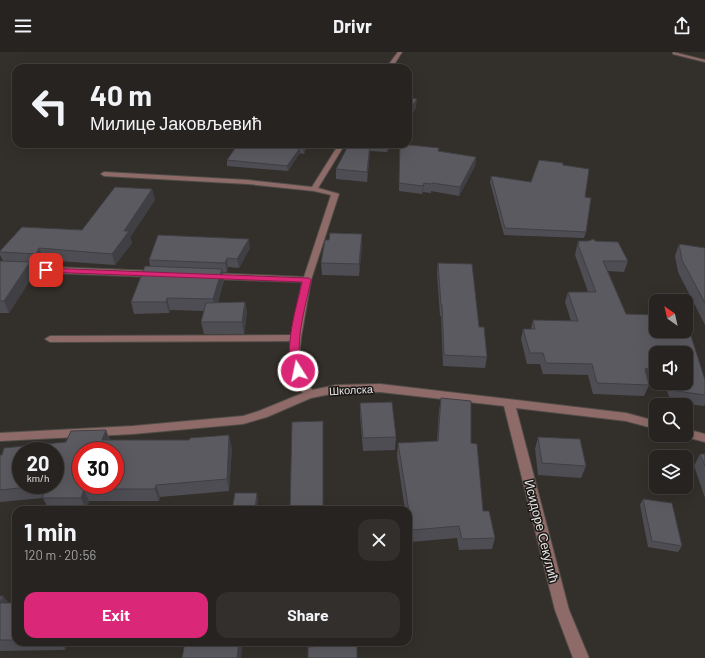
<!DOCTYPE html>
<meta charset="utf-8">
<style>
:root{--surface:#262320;--page:#322f2d;--text:#f1f3f6;--muted:#a4a4a5;--line:#42403e;--accent:#db2777}
body{margin:0;font-family:Barlow,sans-serif;background:var(--page);color:var(--text);height:100vh;display:flex;flex-direction:column;font-size:15px;white-space:nowrap}
*{box-sizing:border-box;margin:0}
p{font-size:13px;color:var(--muted)}
.icon{flex:none;width:22px;height:22px;fill:none;stroke:currentColor;stroke-width:2;stroke-linecap:round;stroke-linejoin:round}
.map{position:relative;flex:1;overflow:hidden}
.drawer{position:absolute;left:12px;top:454px;width:400px;height:140px;display:flex;flex-direction:column;background:var(--surface);border-radius:12px;box-shadow:0 4px 16px #0002,0 0 0 1px var(--line)}
.drawer>*{flex:none}
.top-card{position:absolute;left:12px;top:12px;width:400px;height:84px;border-radius:12px;box-shadow:0 4px 16px #0002,0 0 0 1px var(--line);background:#262320;color:var(--text);overflow:hidden}
.needle{width:26px;rotate:326deg}
.buttons{position:absolute;left:649px;top:242px;display:grid;gap:8px}
.buttons a{display:grid;place-items:center;width:44px;height:44px;border-radius:8px;background:var(--surface);box-shadow:0 4px 16px #0002,0 0 0 1px var(--line);font-size:20px}
.speed{position:absolute;left:12px;top:390px;display:flex;gap:8px;font-size:20px;font-weight:700;text-align:center}
.speed>*{display:grid;place-content:center;width:52px;height:52px;border-radius:50%;background:var(--surface);box-shadow:0 4px 16px #0002,0 0 0 1px var(--line);line-height:1}
.speed small{font-size:10px;font-weight:400}
.speed .limit{border:6px solid #d22;background:#fff;color:#111}
.pin{position:absolute;display:grid;place-items:center;width:34px;height:34px;color:#fff;margin:-17px;border-radius:8px;box-shadow:0 2px 6px #0006}
.me{position:absolute;width:44px;margin:-22px;rotate:350deg;stroke-linejoin:round;filter:drop-shadow(0 0 3px #0008)}
.turn{display:flex;align-items:center;gap:14px;height:84px;padding:0 12px;font-size:18px}
.turn .icon{width:52px;height:52px;stroke-width:2.5}
.turn b{display:block;font-size:28px;line-height:34px}
.round{display:grid;place-items:center;flex:none;width:42px;height:42px;border-radius:12px;background:var(--page)}
.head{display:flex;align-items:center;justify-content:space-between;height:68px;padding:0 12px}
h1{font-size:24px;font-weight:700;line-height:30px}
.button{display:flex;gap:8px;margin-top:auto;padding:8px 12px}
.button a{flex:1;height:46px;border-radius:12px;background:var(--accent);color:#fff;font-size:16px;font-weight:700;line-height:46px;text-align:center}
.button a+a{background:var(--page);color:var(--text)}
header{display:flex;justify-content:space-between;align-items:center;height:52px;padding:0 12px;background:var(--surface);font-size:18px;font-weight:700}
.map>svg:first-child{display:block}
.lines{fill:none;stroke-linecap:round;stroke-linejoin:round}
.minor-casing{stroke:#504c47;stroke-width:2}
.minor{fill:#8e6b68;fill-rule:evenodd}
.wall{fill:#4e4d53}
.shaded-wall{fill:#403f44}
.building{fill:#5b5a61;stroke:#403f44;fill-rule:evenodd}
.route{fill:#db2777;stroke:#8e194d}
.labels{text-anchor:middle;stroke-width:3;stroke-linejoin:round;paint-order:stroke}
.street-label{font-size:11px;fill:#e8e5e2;stroke:#191715}
.near-street-label{font-size:13px;fill:#e8e5e2;stroke:#191715}
</style>
<header><svg class="icon" aria-label="menu" viewBox="0 0 24 24"><path d="M4 6h16M4 12h16M4 18h16"/></svg>Drivr<svg class="icon" aria-label="share" viewBox="0 0 24 24"><path d="M12 15V3M7 8l5-5 5 5M5 13v7h14v-7"/></svg></header>
<div class="map">
<svg width="705" height="606" viewBox="0 0 705 606">
<rect width="100%" height="100%" fill="#332f2a"/>
<g class="lines">
<g class="minor-casing">
<g id="minor">
<polygon points="398,0 402,0 392,16 386,16"/>
<polygon points="673,0 705,8 705,10 673,2"/>
<polygon points="339,92 345,92 318,136 339,142 311,228 301,286 299,305 303,319 312,338 336,333 380,332 626,361 656,369 656,377 626,369 516,356 569,558 589,606 573,606 555,558 504,354 380,340 336,341 311,346 267,365 243,372 133,382 0,389 0,381 133,374 243,364 259,359 303,341 293,319 289,305 291,289 50,290 45,287 50,284 292,283 302,230 211,227 207,224 211,221 304,225 331,143 314,139 248,132 104,124 101,122 104,120 248,128 312,135"/>
<polygon points="0,213 155,219 159,222 155,225 0,219"/>
<polygon points="686,377 705,382 705,390 682,384 686,383"/>
</g>
</g>
<use href="#minor" class="minor"/>
</g>
<g class="wall">
<polygon points="308,92 304,102 300,101 288,119 227,114 227,108"/>
<polygon points="349,92 393,92 387,100 370,99 367,130 336,127 336,117"/>
<polygon points="400,92 439,100 476,105 475,114 459,144 431,139 431,141 423,140 422,142 399,139"/>
<polygon points="563,113 585,145 586,180 584,186 504,183 490,130 491,124 531,130"/>
<polygon points="152,137 155,148 130,185 132,191 115,213 44,208 40,213 31,213 34,222 9,261 0,261 0,209 3,209 0,203 0,199 82,178"/>
<polygon points="578,189 595,189 628,209 624,220 608,219 626,262 705,328 705,352 704,354 671,350 664,331 686,331 656,301 647,327 649,333 644,344 593,342 588,323 543,322 540,312 527,312 521,287 523,277 531,277 533,268 571,269 565,250 568,240 588,240 575,203"/>
<polygon points="679,192 705,196 705,273 678,220 675,204"/>
<polygon points="362,193 359,224 322,223 321,211"/>
<polygon points="250,196 239,216 228,215 227,220 223,220 224,229 218,250 245,250 247,261 244,282 204,282 201,270 204,259 170,258 169,261 134,262 131,250 150,214 149,208"/>
<polygon points="438,211 479,275 487,305 485,316 443,314 441,264 440,264 437,221"/>
<polygon points="441,346 471,391 483,459 495,486 492,497 459,498 457,486 410,490 408,475 408,458 405,458 397,404 398,391 437,389 439,358"/>
<polygon points="360,351 396,385 395,398 363,399 360,363"/>
<polygon points="106,378 110,388 232,396 229,439 160,445 159,449 89,449 86,458 49,458 43,446 0,450 0,403 66,390"/>
<polygon points="538,385 586,414 581,426 538,423 535,397"/>
<polygon points="700,402 705,402 705,446 694,414"/>
<polygon points="643,447 682,494 678,500 648,495 640,453"/>
<polygon points="0,544 9,551 16,551 16,590 68,590 65,598 0,599"/>
</g>
<g class="shaded-wall">
<polygon points="417,47 416,56 408,69 408,60"/>
<polygon points="305,92 308,92 304,102 303,96"/>
<polygon points="370,92 370,99 367,130 367,120"/>
<polygon points="388,92 393,92 387,100"/>
<polygon points="300,96 300,101 288,119 287,114"/>
<polygon points="476,105 475,114 459,144 460,135"/>
<polygon points="424,131 423,140 422,142 423,134"/>
<polygon points="152,137 155,148 130,185 132,191 115,213 112,202 124,179"/>
<polygon points="362,182 362,193 359,224 359,212"/>
<polygon points="249,187 250,196 239,216 237,207"/>
<polygon points="39,196 44,208 40,213 36,202"/>
<polygon points="227,206 228,215 227,220 225,211"/>
<polygon points="30,210 34,222 9,261 4,249"/>
<polygon points="222,217 224,229 215,259 213,247"/>
<polygon points="167,246 170,258 169,261 166,250"/>
<polygon points="245,250 247,261 244,282 242,270"/>
<polygon points="656,314 656,324 641,328 645,317"/>
<polygon points="106,378 110,391 102,388"/>
<polygon points="229,383 232,396 229,439 227,427"/>
<polygon points="156,433 160,445 159,449 155,437"/>
<polygon points="84,437 89,449 86,458 81,446"/>
<polygon points="257,441 258,447 257,458 255,458"/>
<polygon points="3,544 12,555 0,551"/>
<polygon points="60,590 68,590 65,598"/>
<polygon points="239,590 243,590 241,606 237,606"/>
</g>
<g class="building">
<polygon points="408,46 417,47 408,60"/>
<polygon points="238,92 305,92 303,96 300,96 287,114 227,108"/>
<polygon points="349,92 370,92 367,120 336,117"/>
<polygon points="400,92 439,96 438,99 476,105 460,135 432,131 431,132 424,131 423,134 399,131"/>
<polygon points="539,108 563,111 563,113 589,117 585,145 591,146 586,180 505,176 491,124 531,130"/>
<polygon points="115,135 152,137 124,179 129,179 112,202 39,196 36,202 0,200 0,199 22,175 82,178"/>
<polygon points="330,181 362,182 359,212 321,211 325,188 329,188"/>
<polygon points="158,183 249,187 237,207 227,206 225,211 149,208"/>
<polygon points="594,187 595,189 618,190 628,209 603,209 626,262 656,263 656,279 686,279 686,268 705,328 705,343 676,339 673,331 686,331 686,301 656,301 656,314 645,317 649,333 597,331 592,312 546,311 543,301 530,301 523,277 535,277 533,268 578,269 568,240 596,240 578,193 579,192 578,189 588,189"/>
<polygon points="679,192 705,196 705,251 682,208"/>
<polygon points="0,209 30,210 4,249 0,249"/>
<polygon points="438,211 472,212 479,275 484,275 487,305 444,303 442,253 441,253"/>
<polygon points="145,214 222,217 213,247 167,246 166,250 131,250"/>
<polygon points="245,250 242,270 201,270 206,251"/>
<polygon points="441,346 471,349 471,391 477,392 483,459 489,459 495,486 462,487 459,474 412,478 398,391 438,389"/>
<polygon points="392,350 396,385 363,386 360,351"/>
<polygon points="323,369 323,455 349,455 349,458 290,458 292,370"/>
<path d="M106 378 102 388H189L190 386 229 383 227 427 156 433 155 437H84L81 446H42L48 433H55V399H21V433H47L0 438V403H2L4 396 66 390 71 379ZM81 399H115V433H81Z"/>
<polygon points="538,385 580,387 586,414 542,411"/>
<polygon points="700,402 705,402 705,414"/>
<polygon points="235,441 257,441 255,458 232,458"/>
<polygon points="643,447 672,451 682,494 652,489"/>
<polygon points="0,544 3,544 0,551 16,551 16,588 0,588"/>
<polygon points="185,590 239,590 237,606 182,606"/>
<polygon points="357,592 357,606 308,606 308,595"/>
</g>
<path class="route" d="M43 216 309 226 311 228C305 257 294 290 302 319L301 322H294C282 299 297 254 302 230L46 220H43Z"/>
<g class="labels">
<g class="street-label">
<text transform="translate(351 338) rotate(-3)" y="4">Школска</text>
</g>
<g class="near-street-label">
<text transform="translate(542 479) rotate(76)" y="5">Исидоре Секулић</text>
</g>
</g>
</svg>
<div class="buttons">
<a><svg class="needle" viewBox="-14 -14 28 28"><path d="M0-13l5 13h-10z" fill="#e53935"/><path d="M0 13l5-13h-10z" fill="#a4a4a5"/></svg></a>
<a><svg class="icon" aria-label="sound" viewBox="0 0 24 24"><path d="M4 9h4l5-4v14l-5-4H4zM17 9q2 3 0 6"/></svg></a>
<a><svg class="icon" aria-label="search" viewBox="0 0 24 24"><circle cx="10" cy="10" r="6"/><path d="M15 15l6 6"/></svg></a>
<a><svg class="icon" aria-label="layers" viewBox="0 0 24 24"><path d="M12 4l9 5-9 5-9-5zM3 14l9 5 9-5"/></svg></a>
</div>
<div class="speed"><div>20<small>km/h</small></div><div class="limit">30</div></div>
<div class="pin" style="left:46px;top:218px;background:#d93025"><svg class="icon" aria-label="arrive" viewBox="0 0 24 24"><path d="M6 21V4h12l-3 4 3 4H6"/></svg></div>
<svg class="me" style="left:298px;top:319px" viewBox="-20 -20 40 40"><circle r="17" fill="#db2777" stroke="#fff" stroke-width="3"/><path d="M0-11L8 9 0 5-8 9z" fill="#fff"/></svg>
<div class="top-card">
<div class="turn"><svg class="icon" aria-label="left" viewBox="0 0 24 24"><path d="M17 20v-9H6M10 6l-5 5 5 5"/></svg><div><b>40 m</b>Милице Јаковљевић</div></div>
</div>
<section class="drawer">
<div class="head"><div><h1>1 min</h1><p>120 m · 20:56</p></div><a class="round"><svg class="icon" aria-label="close" viewBox="0 0 24 24"><path d="M6 6l12 12M18 6L6 18"/></svg></a></div>
<div class="button"><a>Exit</a><a>Share</a></div>
</section>
</div>
